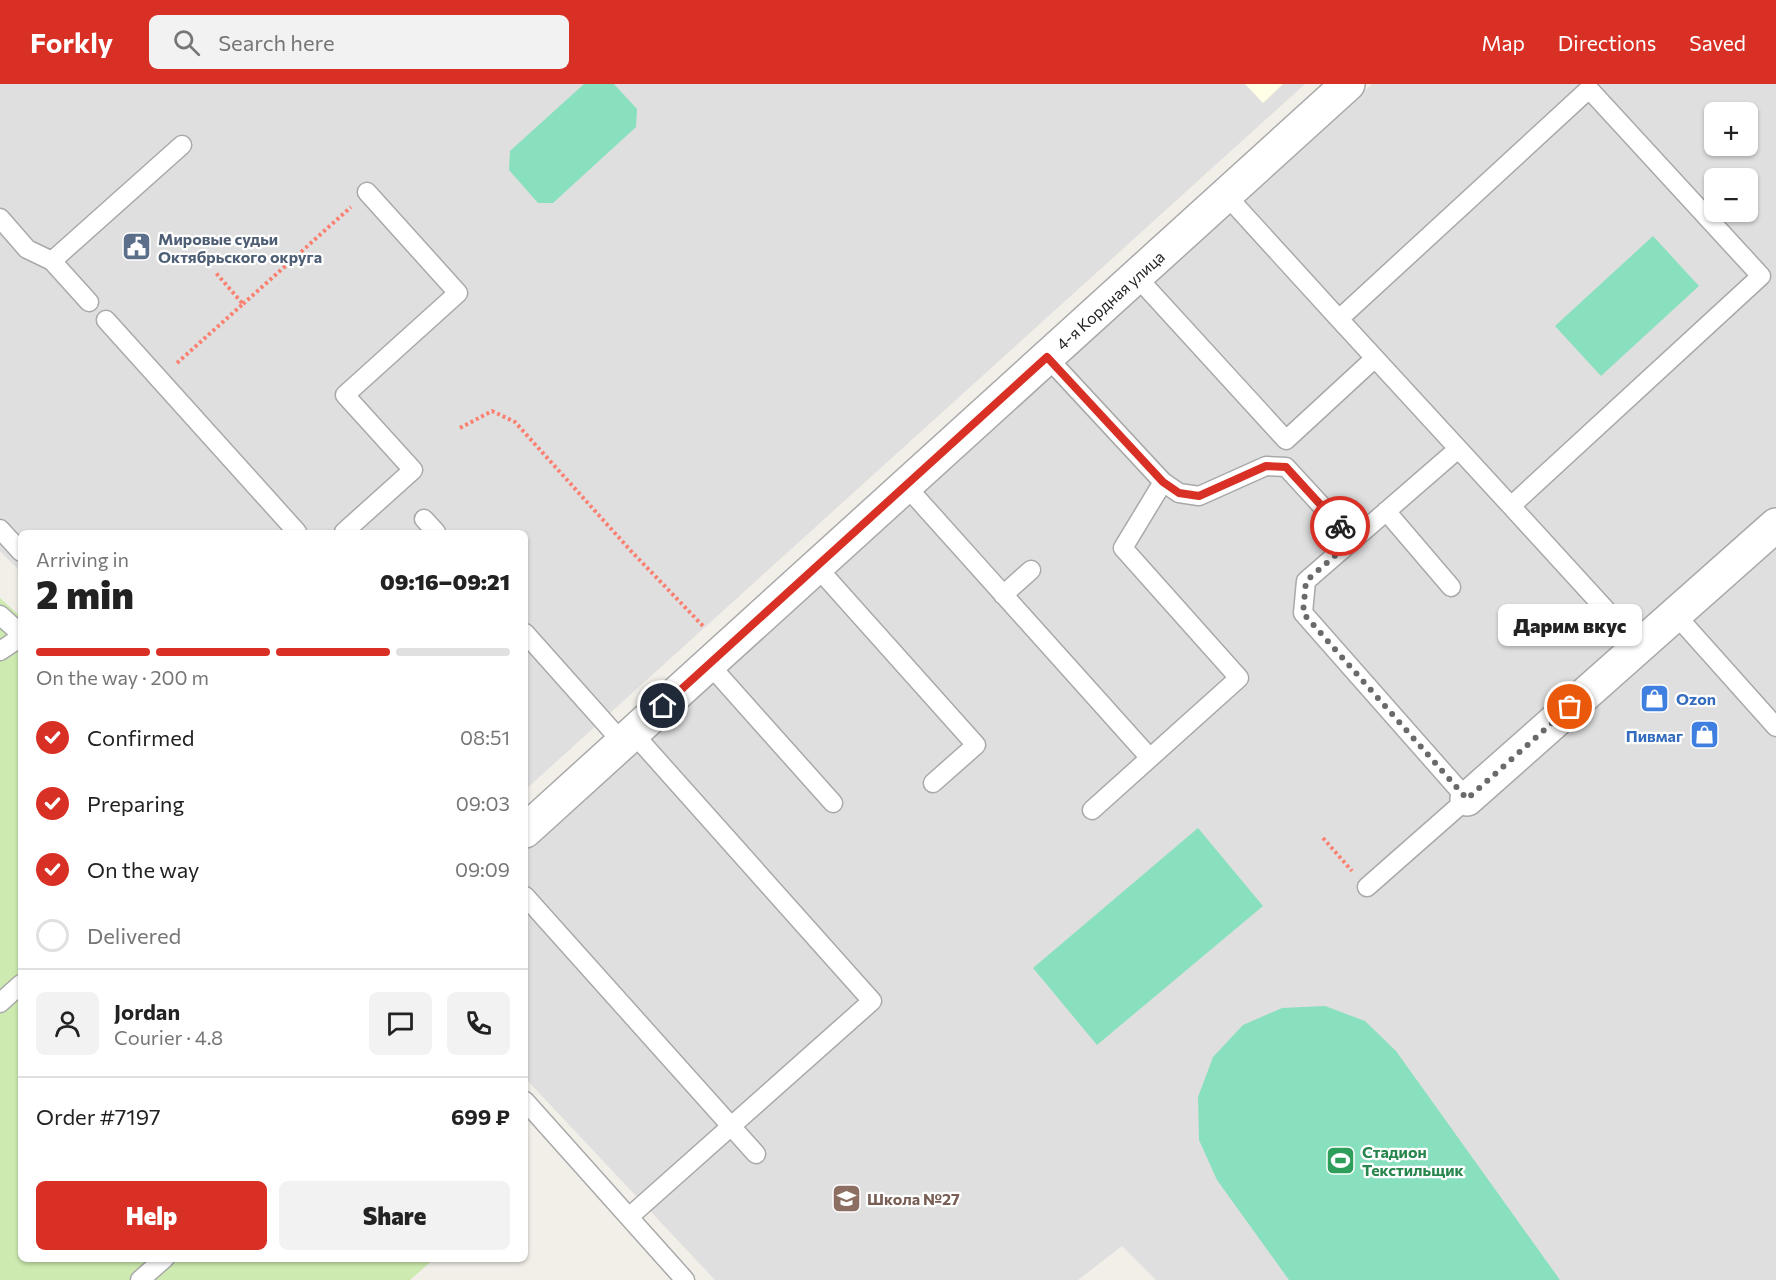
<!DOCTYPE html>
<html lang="en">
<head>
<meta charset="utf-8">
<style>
  :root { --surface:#fff; --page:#f2f2f2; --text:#222; --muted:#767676; --line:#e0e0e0; --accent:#d93025 }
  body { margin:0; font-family:Commissioner,sans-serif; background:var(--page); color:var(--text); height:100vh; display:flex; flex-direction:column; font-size:22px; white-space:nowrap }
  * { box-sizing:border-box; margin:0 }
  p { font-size:20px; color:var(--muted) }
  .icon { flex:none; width:33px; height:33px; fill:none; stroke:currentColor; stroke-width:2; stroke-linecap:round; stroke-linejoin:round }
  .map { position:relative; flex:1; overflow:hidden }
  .details { position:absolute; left:18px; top:446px; width:510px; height:732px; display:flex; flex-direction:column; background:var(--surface); border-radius:9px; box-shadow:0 2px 4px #0004 }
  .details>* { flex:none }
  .buttons { position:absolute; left:1704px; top:18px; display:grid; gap:12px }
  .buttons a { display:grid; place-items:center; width:54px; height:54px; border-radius:9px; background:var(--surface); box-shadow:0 2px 4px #0004; font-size:30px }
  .pin { position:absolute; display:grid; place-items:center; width:51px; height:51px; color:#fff; margin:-26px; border:3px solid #fff; border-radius:50%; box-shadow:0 2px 6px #0007 }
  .courier { position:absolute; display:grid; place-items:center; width:60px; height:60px; margin:-30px; border:4px solid #d93025; border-radius:50%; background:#fff; color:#222; box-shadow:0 2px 8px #0007 }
  .bubble { position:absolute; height:42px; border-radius:9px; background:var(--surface); box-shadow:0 2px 4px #0004; font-size:20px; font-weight:800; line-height:42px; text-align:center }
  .overview em { font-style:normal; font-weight:800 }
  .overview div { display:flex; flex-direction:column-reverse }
  .overview { display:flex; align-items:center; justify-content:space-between; height:102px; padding:0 18px }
  h1 { font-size:39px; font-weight:800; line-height:45px }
  .bar { display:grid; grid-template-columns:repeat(4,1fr); gap:9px 6px; align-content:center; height:72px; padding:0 18px }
  .bar i { height:8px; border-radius:4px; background:var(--line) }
  .bar .active { background:var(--accent) }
  .bar p { grid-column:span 4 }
  .line { display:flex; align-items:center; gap:15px; padding:0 18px; border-top:2px solid var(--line) }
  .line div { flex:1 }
  .round { display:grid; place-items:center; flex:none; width:63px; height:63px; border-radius:9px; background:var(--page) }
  ol { padding:0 18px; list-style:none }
  li { display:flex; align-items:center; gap:18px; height:66px }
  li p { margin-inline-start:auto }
  li .icon { padding:6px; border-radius:50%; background:var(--accent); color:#fff; stroke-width:4 }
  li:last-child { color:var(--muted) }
  li i { width:33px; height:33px; border:3px solid var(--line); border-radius:50% }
  .action { display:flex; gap:12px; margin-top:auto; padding:12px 18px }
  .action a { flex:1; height:69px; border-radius:9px; background:var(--accent); color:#fff; font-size:24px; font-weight:800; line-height:69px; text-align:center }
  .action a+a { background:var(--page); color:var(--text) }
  header { display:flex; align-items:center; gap:36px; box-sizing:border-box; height:84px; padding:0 30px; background:var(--accent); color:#fff }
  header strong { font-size:28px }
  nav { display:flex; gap:33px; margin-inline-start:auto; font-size:21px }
  .search { width:420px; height:54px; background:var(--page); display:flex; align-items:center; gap:15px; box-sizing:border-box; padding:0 21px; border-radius:9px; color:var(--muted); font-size:22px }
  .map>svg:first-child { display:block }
  .residential { fill:#e0dfdf; fill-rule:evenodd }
  .education { fill:#ffffe5 }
  .grass { fill:#cdebb0 }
  .pitch { fill:#88e0be }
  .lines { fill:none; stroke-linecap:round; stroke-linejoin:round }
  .lane-casing { stroke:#a9a9a9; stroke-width:21 }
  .street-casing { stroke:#a9a9a9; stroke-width:36 }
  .path { stroke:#fa8072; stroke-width:4; stroke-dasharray:3 3; stroke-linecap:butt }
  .lane { stroke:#fff; stroke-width:18 }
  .street { stroke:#fff; stroke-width:33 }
  .done { stroke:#6b6a68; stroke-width:6; stroke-dasharray:0 10.8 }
  .route { stroke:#d93025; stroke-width:8 }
  .labels { text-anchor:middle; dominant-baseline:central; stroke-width:4.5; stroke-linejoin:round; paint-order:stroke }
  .service-label { font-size:16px; font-weight:bold; fill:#4e5e75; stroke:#fff; text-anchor:start }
  .street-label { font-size:16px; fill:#222; stroke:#fff }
  .shop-label { font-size:16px; font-weight:bold; fill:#366cbe; stroke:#fff; text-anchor:start }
  .leisure-label { font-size:16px; font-weight:bold; fill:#27864d; stroke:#fff; text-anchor:start }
  .education-label { font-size:16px; font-weight:bold; fill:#785e54; stroke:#fff; text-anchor:start }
</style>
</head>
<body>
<header>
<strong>Forkly</strong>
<div class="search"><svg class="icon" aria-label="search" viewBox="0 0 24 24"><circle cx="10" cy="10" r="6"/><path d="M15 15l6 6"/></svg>Search here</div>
<nav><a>Map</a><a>Directions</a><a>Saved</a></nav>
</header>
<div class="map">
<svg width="1776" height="1196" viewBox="0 0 1776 1196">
  <rect width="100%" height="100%" fill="#f2efe9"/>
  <path class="residential" d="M 0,0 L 1305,0 L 525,706 L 525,448 L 21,448 L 21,488 L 0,467 Z
    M 1372,0 L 1776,0 L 1776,1196 L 1156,1196 L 1122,1162 L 1078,1196 L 715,1196 L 525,994 L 525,767 ZM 1714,28 L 1748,28 L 1748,62 L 1714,62 ZM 1714,94 L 1748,94 L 1748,128 L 1714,128 Z"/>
  <path class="education" d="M 1245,0 L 1283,0 L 1263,19 Z"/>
  <path class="grass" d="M 0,514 L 21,533 L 21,1174 L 434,1175 L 410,1196 L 0,1196 Z"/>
  <path class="pitch" d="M 584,0 L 614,0 L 637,25 L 636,43 L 553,119 L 538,119 L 509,86 L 510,67 Z
    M 1653,152 L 1699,202 L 1601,292 L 1555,242 Z
    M 1198,744 L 1263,822 L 1097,961 L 1033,884 Z
    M 1325,922 L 1365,937 L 1396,967 L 1560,1196 L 1289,1196 L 1217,1096 L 1199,1056 L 1198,1013 L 1213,973 L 1243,941 L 1282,924 Z"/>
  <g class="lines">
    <defs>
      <path id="lane" d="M 1226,111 L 1339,235 L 1589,5 L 1761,192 L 1511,422 L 1639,562
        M 0,134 L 27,165 L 52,177 L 89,218
        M 52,177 L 182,61
        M 1141,188 L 1136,192 L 1286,356 L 1375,274
        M 1339,235 L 1511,422
        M 106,236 L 297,448
        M 1047,273 L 1163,398 L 1179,409 L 1199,412 L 1266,382 L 1286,383 L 1353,456
        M 906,402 L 1150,674
        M 1386,427 L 1451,503
        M 424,435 L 436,448
        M 0,445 L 21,468
        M 344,448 L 413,386 L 345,311 L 458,209 L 367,108
        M 816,482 L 976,661 L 933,699
        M 1003,511 L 1031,486
        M 1675,530 L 1776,643
        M 0,531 L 21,550
        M 525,549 L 623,659
        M 0,567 L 21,553
        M 709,580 L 833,719
        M 1092,726 L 1239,594 L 1123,464 L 1163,398
        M 1367,803 L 1467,715 L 1303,529 L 1306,497 L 1458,365
        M 525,812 L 756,1070
        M 0,919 L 21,900
        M 525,1017 L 685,1196
        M 629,1133 L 872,917 L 633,649
        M 140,1196 L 165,1174"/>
      <path id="street" d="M 1467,715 L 1776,441
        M 525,747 L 1348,0"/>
    </defs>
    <use href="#lane" class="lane-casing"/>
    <use href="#street" class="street-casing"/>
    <path class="path" d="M 243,220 L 351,123
      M 177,279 L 243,220 L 216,189
      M 460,344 L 492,327 L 515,338 L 631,467 L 704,543
      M 1323,754 L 1352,787"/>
    <use href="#lane" class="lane"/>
    <use href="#street" class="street"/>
  </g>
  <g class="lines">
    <path class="done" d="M 1340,442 L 1353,456 L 1306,497 L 1303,529 L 1467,715 L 1570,623"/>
    <path class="route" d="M 663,622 L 1047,273 L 1163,398 L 1179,409 L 1199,412 L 1266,382 L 1286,383 L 1340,442"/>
  </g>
  <defs>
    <symbol id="civic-square" viewBox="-11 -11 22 22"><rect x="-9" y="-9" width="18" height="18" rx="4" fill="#5c6f8a" stroke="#fff"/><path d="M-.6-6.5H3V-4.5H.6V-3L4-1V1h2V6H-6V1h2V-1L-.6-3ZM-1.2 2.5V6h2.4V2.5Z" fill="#fff"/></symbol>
    <symbol id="shop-square" viewBox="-11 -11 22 22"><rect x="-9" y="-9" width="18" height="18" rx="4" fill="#3f7fe0" stroke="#fff"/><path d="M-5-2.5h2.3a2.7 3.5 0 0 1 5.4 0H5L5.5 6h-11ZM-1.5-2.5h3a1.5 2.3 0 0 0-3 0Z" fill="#fff"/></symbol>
    <symbol id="stadium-square" viewBox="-11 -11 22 22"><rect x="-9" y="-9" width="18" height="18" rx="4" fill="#2e9e5b" stroke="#fff"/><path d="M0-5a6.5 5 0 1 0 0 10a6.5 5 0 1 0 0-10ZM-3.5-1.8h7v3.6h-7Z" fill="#fff"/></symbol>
    <symbol id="school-square" viewBox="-11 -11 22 22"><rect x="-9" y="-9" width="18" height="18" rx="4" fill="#8d6e63" stroke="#fff"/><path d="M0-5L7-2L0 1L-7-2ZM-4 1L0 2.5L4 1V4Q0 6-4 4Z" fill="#fff"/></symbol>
  </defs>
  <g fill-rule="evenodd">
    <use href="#civic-square" x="120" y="146" width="33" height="33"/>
    <use href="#shop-square" x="1638" y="598" width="33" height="33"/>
    <use href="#shop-square" x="1688" y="634" width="33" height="33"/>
    <use href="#stadium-square" x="1324" y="1060" width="33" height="33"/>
    <use href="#school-square" x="830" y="1098" width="33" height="33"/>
  </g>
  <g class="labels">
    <g class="service-label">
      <text x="158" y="154">Мировые судьи<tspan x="158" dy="18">Октябрьского округа</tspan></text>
    </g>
    <g class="street-label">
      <text transform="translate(1110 216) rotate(-42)">4-я Кордная улица</text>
    </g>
    <g class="shop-label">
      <text x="1676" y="614">Ozon</text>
      <text x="1683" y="651" text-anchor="end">Пивмаг</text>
    </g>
    <g class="leisure-label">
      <text x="1362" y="1067">Стадион<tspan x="1362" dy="18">Текстильщик</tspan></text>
    </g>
    <g class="education-label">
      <text x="867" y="1114">Школа №27</text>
    </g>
  </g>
</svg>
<div class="buttons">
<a>+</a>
<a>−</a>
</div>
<div class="pin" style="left:1570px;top:623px;background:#ea580c"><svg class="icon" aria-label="bag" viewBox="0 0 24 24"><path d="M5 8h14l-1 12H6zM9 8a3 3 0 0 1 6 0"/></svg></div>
<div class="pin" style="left:663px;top:622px;background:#1f2937"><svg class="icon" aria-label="home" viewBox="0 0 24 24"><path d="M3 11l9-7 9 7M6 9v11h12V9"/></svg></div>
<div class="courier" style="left:1340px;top:442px"><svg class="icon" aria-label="bike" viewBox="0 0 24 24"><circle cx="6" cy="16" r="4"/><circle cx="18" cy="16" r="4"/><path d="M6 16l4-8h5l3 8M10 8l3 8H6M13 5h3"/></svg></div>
<div class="bubble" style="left:1498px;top:520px;width:144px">Дарим вкус</div>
<section class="details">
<div class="overview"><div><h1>2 min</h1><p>Arriving in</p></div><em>09:16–09:21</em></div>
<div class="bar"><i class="active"></i><i class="active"></i><i class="active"></i><i></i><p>On the way · 200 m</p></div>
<ol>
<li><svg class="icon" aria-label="check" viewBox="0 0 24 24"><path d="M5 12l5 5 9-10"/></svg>Confirmed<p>08:51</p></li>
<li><svg class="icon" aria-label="check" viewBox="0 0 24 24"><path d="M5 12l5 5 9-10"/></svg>Preparing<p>09:03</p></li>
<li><svg class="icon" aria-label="check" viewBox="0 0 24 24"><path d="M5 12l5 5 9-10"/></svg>On the way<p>09:09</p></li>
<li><i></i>Delivered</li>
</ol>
<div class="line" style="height:108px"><a class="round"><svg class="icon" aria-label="person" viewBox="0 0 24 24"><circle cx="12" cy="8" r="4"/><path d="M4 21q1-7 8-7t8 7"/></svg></a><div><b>Jordan</b><p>Courier · 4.8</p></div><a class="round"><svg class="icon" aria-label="chat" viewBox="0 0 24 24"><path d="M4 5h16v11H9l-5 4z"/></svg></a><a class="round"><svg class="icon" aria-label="phone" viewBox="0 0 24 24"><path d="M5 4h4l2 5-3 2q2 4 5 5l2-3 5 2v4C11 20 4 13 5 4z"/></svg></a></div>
<div class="line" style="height:78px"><div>Order #7197</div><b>699 ₽</b></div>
<div class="action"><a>Help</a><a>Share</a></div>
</section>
</div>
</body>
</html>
